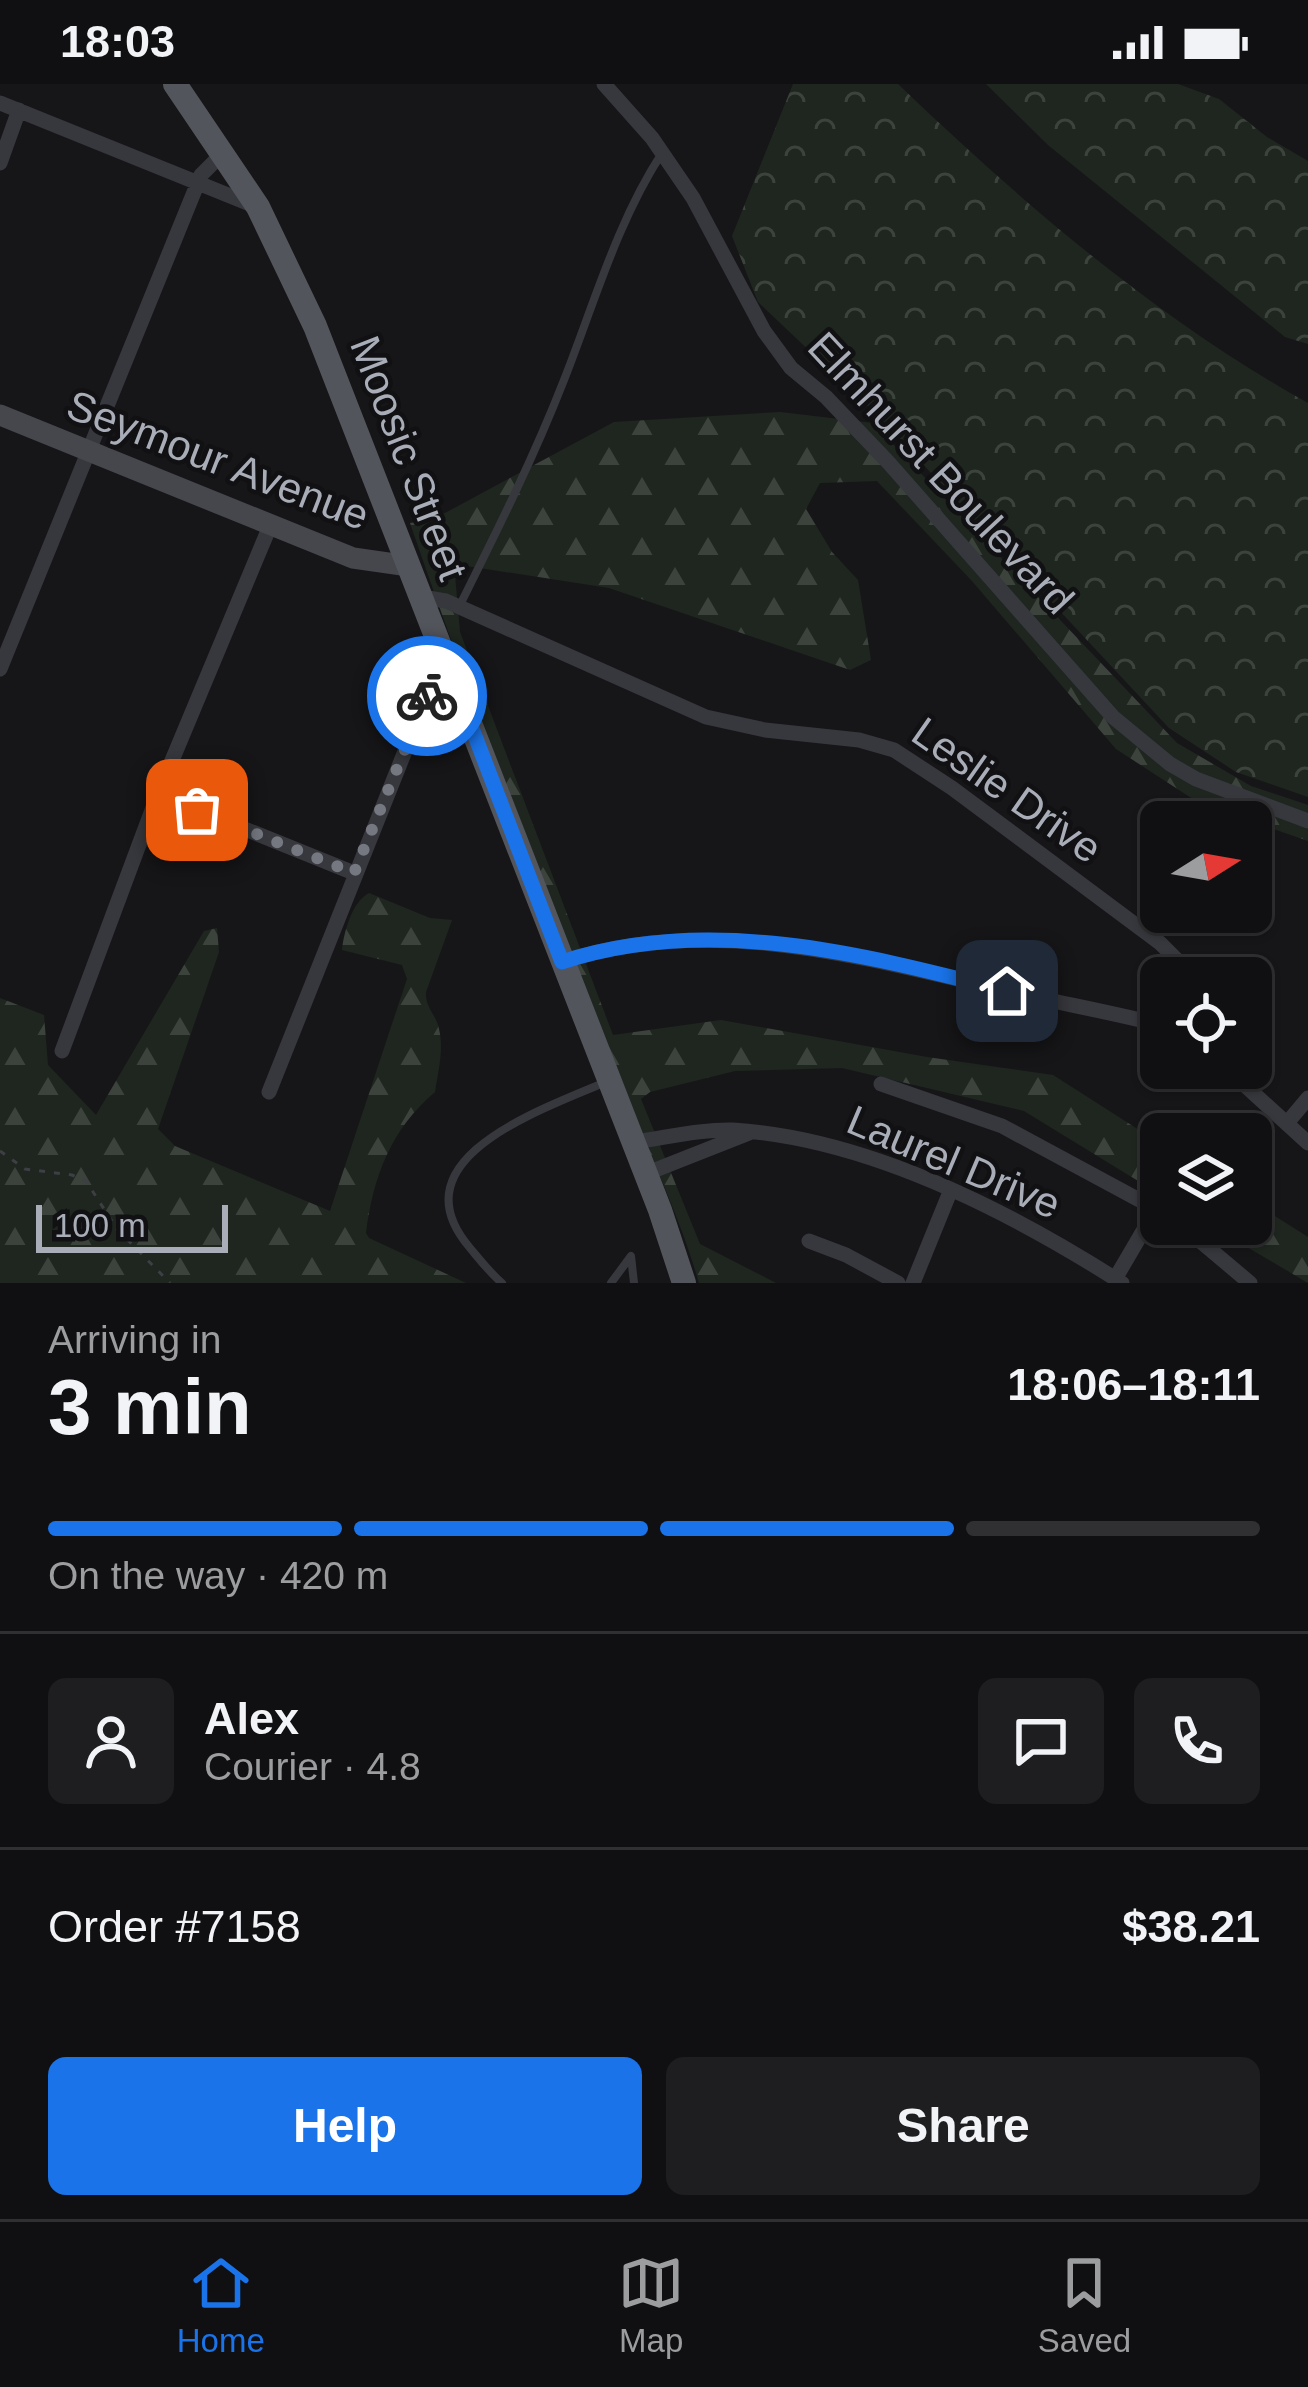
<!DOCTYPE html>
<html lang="en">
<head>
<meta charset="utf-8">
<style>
  :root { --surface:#101012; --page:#1e1e20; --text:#f1f3f6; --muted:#9c9d9f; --line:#303032; --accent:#1a73e8 }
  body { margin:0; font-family:Helvetica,sans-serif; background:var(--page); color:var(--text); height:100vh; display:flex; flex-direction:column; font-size:45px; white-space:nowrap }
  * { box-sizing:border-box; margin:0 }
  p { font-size:39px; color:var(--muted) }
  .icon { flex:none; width:66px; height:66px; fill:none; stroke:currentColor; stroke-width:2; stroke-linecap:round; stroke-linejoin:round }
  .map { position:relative; height:1199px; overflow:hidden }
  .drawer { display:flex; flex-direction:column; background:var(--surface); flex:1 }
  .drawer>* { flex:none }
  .needle { width:78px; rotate:79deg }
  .buttons { position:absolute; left:1140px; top:717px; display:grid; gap:24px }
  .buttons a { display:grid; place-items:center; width:132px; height:132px; border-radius:18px; background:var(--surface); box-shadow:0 3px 9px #0004,0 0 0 3px var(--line); font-size:60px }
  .scale { position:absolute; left:36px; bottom:30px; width:192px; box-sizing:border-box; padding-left:12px; border:6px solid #a8adb8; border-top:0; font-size:33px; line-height:42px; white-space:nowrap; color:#a8adb8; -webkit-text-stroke:9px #111113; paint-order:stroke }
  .pin { position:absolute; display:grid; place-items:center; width:102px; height:102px; color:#fff; margin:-51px; border-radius:24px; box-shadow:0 6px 18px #0006 }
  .courier { position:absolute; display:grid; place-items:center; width:120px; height:120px; margin:-60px; border:9px solid #1a73e8; border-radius:50%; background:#fff; color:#222; box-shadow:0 3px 15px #0007 }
  .summary em { font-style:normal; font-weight:800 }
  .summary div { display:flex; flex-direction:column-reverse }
  .summary { display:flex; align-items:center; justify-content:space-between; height:204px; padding:0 48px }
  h1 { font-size:78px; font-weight:800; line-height:90px }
  .bar { display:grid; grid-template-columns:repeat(4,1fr); gap:18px 12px; align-content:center; height:144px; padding:0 48px }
  .bar i { height:15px; border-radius:9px; background:var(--line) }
  .bar .selected { background:var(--accent) }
  .bar p { grid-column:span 4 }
  .line { display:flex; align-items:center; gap:30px; padding:0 48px; border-top:3px solid var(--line) }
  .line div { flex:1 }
  .round { display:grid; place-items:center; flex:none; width:126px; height:126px; border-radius:18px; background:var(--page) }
  .cta { display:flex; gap:24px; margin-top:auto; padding:24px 48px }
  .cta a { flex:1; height:138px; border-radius:18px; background:var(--accent); color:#fff; font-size:48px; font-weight:800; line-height:138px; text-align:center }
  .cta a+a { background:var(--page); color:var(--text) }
  .status { display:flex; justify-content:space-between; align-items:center; height:84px; padding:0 60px; background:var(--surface); direction:ltr }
  .status svg { height:33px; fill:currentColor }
  .menu { display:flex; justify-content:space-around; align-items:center; height:168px; border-top:3px solid var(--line); background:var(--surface); font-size:33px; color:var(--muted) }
  .menu a { display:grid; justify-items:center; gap:6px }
  .menu .selected { color:var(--accent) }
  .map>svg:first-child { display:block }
  .forest { fill:url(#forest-firs) }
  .park { fill:url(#park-crowns) }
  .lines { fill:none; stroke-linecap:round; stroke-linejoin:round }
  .path { stroke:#3d3f44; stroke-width:3; stroke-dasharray:6 9; stroke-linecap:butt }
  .lane { stroke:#37383d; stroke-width:8 }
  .street { stroke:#37383d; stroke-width:15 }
  .secondary { stroke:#45474d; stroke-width:21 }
  .primary { stroke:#53555c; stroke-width:24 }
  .done { stroke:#757880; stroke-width:12; stroke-dasharray:0 21.6 }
  .route { stroke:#1a73e8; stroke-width:15 }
  .labels { text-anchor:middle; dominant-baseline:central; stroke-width:9; stroke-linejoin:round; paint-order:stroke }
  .street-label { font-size:42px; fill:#a8adb8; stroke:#111113 }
</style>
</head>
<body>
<div class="status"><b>18:03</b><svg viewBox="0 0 49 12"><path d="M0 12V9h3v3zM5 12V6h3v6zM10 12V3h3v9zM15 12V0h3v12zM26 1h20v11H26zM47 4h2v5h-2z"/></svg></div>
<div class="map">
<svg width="1308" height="1199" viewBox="0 0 1308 1199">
  <defs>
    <pattern id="forest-firs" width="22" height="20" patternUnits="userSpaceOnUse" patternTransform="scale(3)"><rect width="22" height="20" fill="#1e261f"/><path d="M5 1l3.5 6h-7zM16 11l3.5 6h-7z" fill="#3c433d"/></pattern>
    <pattern id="park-crowns" width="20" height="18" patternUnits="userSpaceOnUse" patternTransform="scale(3)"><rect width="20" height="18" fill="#1e261f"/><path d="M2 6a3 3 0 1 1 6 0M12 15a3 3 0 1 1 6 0" fill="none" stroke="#3c433d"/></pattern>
  </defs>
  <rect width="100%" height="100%" fill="#161618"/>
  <path class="forest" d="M 780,328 L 873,339 L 1177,659 L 1251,702 L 1308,721 L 1308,757 L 1199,719 L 1116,665 L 972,497 L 877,397 L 820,399 L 806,425 L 832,468 L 858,496 L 871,576 L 850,586 L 609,504 L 454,480 L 460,548 L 613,951 L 721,936 L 927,973 L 1053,991 L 1161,1060 L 1161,1111 L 1024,1027 L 842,984 L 735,987 L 650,1008 L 641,1015 L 700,1160 L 776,1199 L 699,1199 C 678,1125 643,1058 616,987 C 546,805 473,624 410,439 L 434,435 L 614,338 Z
    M 369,809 L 430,834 L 452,836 L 426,908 C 425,924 436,930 439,945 C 444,966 438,988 435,1008 C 391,1045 373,1093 366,1149 L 369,1154 L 466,1199 L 0,1199 L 0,914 L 44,931 L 48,981 L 96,1031 L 204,847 L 217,844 L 219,868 L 158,1045 L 175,1062 L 330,1127 L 407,895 L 402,881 L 342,866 C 344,848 352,818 369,809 Z
    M 1251,1117 L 1308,1153 L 1308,1199 L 1208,1140 L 1251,1140 Z"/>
  <path class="park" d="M 793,0 L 898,0 C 1022,119 1157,235 1308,319 L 1308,713 L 1236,688 L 1169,644 L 877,331 L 758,218 L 732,152 Z
    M 986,0 L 1178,0 L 1219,15 L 1267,53 L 1308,77 L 1308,260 L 1285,253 L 1048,61 Z"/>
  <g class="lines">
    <path class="path" d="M 0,1067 L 25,1085 L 72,1091 L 86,1097 L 117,1145 L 170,1199"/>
    <path class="lane" d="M 460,521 C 497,447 534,373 564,296 C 594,220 617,138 662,69
      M 502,1199 C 490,1189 480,1176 470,1164 C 393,1074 544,1025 608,997
      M 611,1199 L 631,1172 L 634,1199"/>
    <path class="street" d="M 604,0 L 652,54 L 693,114 L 764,247 L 791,284 L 826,313 L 888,378 L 1113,633 L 1170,680 L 1196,695 L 1308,737
      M 0,19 L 255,122
      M 0,79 L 19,26
      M 422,513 L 446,517 L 706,633 L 765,646 L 859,656 L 894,666 L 952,704 L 1160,859 L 1178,877 L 1185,894
      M 0,585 L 201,91 L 224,68
      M 158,710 L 354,789
      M 562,878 C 710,829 861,873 1008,907 C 1059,919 1110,928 1161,941
      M 62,967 L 158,710 L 270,442
      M 1226,984 L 1308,1059
      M 881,1000 L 1002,1042 L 1156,1125 L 1115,1195
      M 269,1008 L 427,612 L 438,591 L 448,582
      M 1287,1039 L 1308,1014
      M 633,1058 C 665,1054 701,1045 733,1046 C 867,1054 1011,1128 1122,1199
      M 645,1090 L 749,1049
      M 1180,1140 L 1250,1199
      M 809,1157 L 846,1171 L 898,1199
      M 913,1199 L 950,1108"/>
    <path class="secondary" d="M 0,331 L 353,474 L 409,482"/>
    <path class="primary" d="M 175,0 L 258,123 L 315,242 L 660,1126 L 684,1199"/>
  </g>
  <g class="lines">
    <path class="done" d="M 197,726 L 354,789 L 427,612"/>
    <path class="route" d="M 427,612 L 438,591 L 448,582 L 562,878 C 708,830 863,870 1007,907"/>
  </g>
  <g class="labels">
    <g class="street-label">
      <text transform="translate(409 374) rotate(69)">Moosic Street</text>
      <text transform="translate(218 376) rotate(21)">Seymour Avenue</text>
      <text transform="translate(941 389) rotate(47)">Elmhurst Boulevard</text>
      <text transform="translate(1007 706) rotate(35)">Leslie Drive</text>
      <text transform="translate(954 1078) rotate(23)">Laurel Drive</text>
    </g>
  </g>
</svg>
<div class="buttons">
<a><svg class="needle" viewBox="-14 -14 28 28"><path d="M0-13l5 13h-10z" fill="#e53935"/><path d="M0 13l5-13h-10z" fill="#9c9d9f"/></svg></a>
<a><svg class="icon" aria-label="locate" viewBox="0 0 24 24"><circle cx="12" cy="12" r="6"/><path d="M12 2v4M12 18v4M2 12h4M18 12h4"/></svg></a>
<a><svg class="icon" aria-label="layers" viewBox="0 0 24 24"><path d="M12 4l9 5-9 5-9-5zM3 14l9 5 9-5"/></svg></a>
</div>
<div class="scale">100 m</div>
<div class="pin" style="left:197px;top:726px;background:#ea580c"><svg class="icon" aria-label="bag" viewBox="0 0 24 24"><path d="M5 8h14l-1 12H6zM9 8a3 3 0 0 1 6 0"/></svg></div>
<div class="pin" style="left:1007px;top:907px;background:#1f2937"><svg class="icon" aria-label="home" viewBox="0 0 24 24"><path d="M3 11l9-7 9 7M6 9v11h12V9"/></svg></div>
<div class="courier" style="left:427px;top:612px"><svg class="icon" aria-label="bike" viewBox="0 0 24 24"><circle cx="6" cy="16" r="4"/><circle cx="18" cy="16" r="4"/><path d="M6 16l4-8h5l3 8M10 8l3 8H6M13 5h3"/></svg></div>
</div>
<section class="drawer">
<div class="summary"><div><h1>3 min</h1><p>Arriving in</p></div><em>18:06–18:11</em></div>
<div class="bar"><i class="selected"></i><i class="selected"></i><i class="selected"></i><i></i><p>On the way · 420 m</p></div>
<div class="line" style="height:216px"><a class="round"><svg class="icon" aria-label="person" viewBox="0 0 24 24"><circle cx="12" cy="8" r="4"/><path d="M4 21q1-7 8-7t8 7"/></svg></a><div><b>Alex</b><p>Courier · 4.8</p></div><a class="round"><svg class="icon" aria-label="chat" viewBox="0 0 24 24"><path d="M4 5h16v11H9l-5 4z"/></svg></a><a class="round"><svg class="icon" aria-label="phone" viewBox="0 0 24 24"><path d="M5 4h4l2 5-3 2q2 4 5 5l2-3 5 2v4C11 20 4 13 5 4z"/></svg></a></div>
<div class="line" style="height:156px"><div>Order #7158</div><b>$38.21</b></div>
<div class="cta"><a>Help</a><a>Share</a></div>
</section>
<nav class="menu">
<a class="selected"><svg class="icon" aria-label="home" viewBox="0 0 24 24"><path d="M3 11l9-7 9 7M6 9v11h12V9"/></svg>Home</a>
<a><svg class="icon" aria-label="map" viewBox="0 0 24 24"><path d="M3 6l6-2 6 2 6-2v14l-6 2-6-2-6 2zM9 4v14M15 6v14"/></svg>Map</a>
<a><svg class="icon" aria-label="saved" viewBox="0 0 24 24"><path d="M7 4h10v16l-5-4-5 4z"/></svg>Saved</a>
</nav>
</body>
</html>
